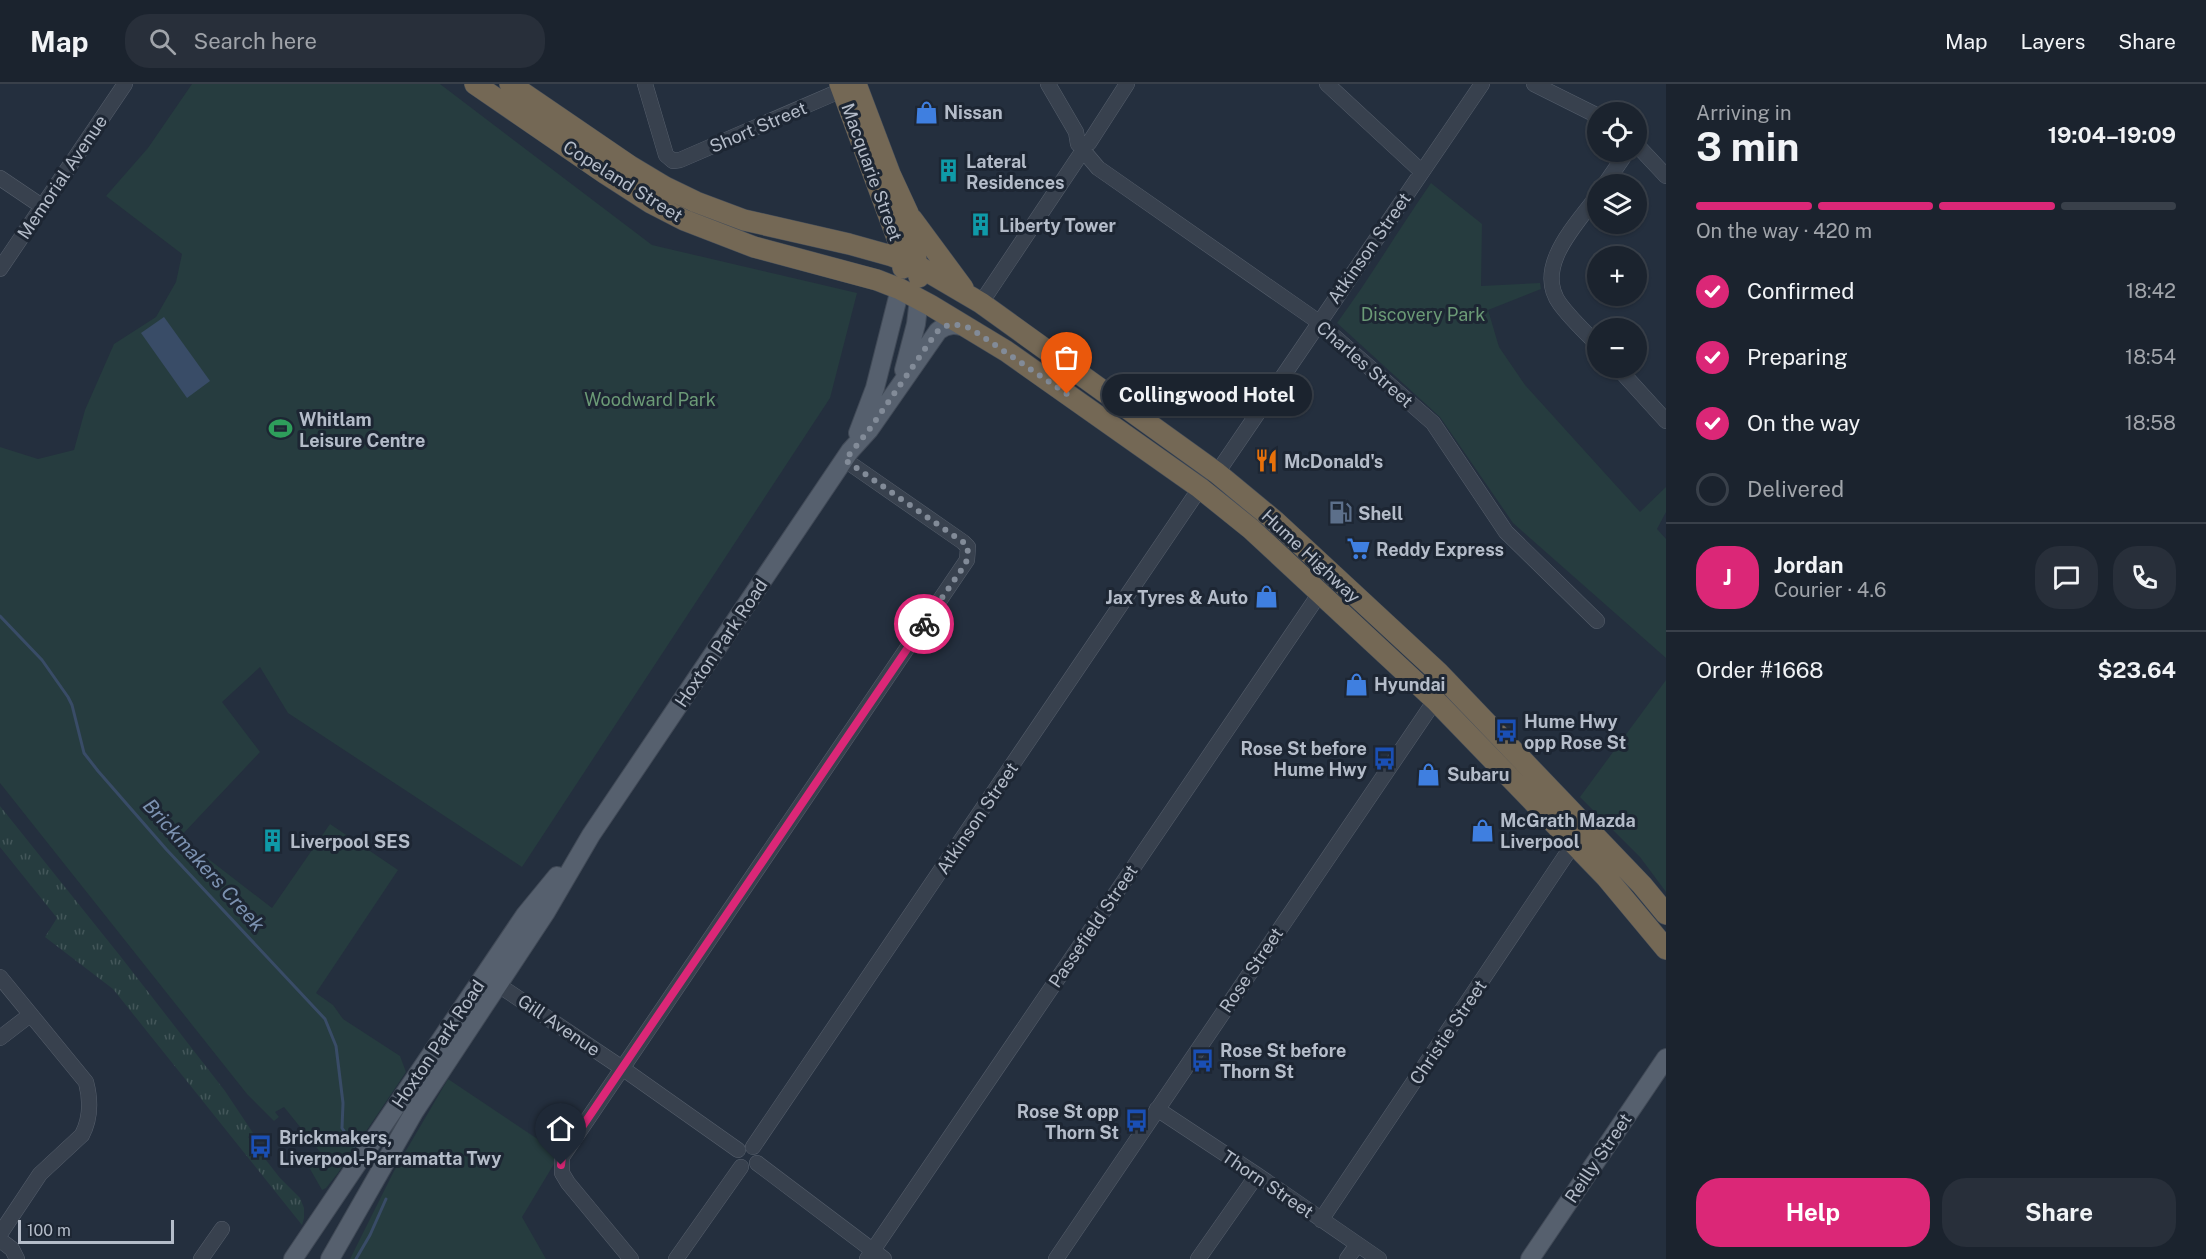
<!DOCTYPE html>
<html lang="en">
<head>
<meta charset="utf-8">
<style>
  :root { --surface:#1b232e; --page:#282f3a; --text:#f1f3f6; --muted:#a0a4aa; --line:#39404a; --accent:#db2777 }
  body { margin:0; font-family:"Public Sans",sans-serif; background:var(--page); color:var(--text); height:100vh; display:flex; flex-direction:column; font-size:22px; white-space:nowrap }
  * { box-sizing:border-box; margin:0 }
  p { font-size:20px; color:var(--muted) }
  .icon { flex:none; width:33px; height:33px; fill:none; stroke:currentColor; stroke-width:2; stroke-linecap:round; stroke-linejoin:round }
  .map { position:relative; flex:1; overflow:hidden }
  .drawer { display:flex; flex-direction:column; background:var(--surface); width:540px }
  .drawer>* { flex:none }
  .buttons { position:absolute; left:1587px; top:18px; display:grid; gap:12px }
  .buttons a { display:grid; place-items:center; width:60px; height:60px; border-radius:50%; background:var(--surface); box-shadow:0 2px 4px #0004,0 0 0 2px var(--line); font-size:30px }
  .scale { position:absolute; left:18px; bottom:15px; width:156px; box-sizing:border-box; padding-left:6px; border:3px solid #b4bcc9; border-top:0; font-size:16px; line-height:21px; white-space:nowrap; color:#b4bcc9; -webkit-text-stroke:4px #1d2633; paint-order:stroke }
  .pin { position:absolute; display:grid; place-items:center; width:51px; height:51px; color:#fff; margin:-62px -26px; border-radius:50% 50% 50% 0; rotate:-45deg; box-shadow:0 0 6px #0007 }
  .pin .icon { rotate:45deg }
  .courier { position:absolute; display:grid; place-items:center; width:60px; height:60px; margin:-30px; border:4px solid #db2777; border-radius:50%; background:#fff; color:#222; box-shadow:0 2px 8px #0007 }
  .bubble { position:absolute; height:42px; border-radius:21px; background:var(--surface); box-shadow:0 2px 4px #0004,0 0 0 2px var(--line); font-size:20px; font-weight:700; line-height:42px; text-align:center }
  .headline em { font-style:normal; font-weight:700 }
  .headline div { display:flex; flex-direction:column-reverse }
  .headline { display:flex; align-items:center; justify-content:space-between; height:102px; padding:0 30px }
  h1 { font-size:39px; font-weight:700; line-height:45px }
  .bar { display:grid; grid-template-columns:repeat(4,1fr); gap:9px 6px; align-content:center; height:72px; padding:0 30px }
  .bar i { height:8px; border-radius:4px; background:var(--line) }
  .bar .current { background:var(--accent) }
  .bar p { grid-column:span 4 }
  .line { display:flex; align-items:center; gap:15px; padding:0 30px; border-top:2px solid var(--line) }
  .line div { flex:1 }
  .round { display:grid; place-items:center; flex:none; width:63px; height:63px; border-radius:24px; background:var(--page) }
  ol { padding:0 30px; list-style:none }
  li { display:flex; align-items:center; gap:18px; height:66px }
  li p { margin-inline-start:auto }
  li .icon { padding:6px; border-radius:50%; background:var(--accent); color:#fff; stroke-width:4 }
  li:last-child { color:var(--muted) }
  li i { width:33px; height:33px; border:3px solid var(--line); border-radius:50% }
  .button { display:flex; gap:12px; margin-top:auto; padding:12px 30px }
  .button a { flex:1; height:69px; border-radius:24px; background:var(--accent); color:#fff; font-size:24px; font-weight:700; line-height:69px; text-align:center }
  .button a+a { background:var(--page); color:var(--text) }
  header { display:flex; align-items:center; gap:36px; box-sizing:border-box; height:84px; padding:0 30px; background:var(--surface); border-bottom:2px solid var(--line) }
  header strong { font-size:28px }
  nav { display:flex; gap:33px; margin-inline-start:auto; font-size:21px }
  .search { width:420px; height:54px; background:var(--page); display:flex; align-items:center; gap:15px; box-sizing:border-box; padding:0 21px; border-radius:24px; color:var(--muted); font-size:22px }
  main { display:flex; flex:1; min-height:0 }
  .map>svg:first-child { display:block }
  .grass { fill:url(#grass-tufts) }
  .green { fill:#263c3f }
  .water { fill:#394c67 }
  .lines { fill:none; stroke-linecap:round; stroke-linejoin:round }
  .stream { stroke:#394c67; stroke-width:3 }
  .minor-casing { stroke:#565f6c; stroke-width:16 }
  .major-casing { stroke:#414a57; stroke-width:20 }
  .highway-casing { stroke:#434c59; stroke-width:22 }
  .minor { stroke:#38414e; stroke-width:15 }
  .major { stroke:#56606e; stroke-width:18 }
  .highway { stroke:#746855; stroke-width:21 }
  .done { stroke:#828b98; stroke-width:6; stroke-dasharray:0 10.8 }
  .route { stroke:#db2777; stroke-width:8 }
  .labels { text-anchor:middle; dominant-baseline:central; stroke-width:6; stroke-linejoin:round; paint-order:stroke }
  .poi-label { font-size:18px; font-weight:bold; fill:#b4bcc9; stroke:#1d2633; text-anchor:start }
  .street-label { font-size:18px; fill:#b4bcc9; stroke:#1d2633 }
  .park-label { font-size:18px; fill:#6b9a76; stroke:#1d2633 }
  .water-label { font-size:20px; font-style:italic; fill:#7c92b1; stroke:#1d2633 }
</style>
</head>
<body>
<header>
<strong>Map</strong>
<div class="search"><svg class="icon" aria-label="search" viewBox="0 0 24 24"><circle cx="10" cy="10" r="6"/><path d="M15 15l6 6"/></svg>Search here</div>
<nav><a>Map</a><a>Layers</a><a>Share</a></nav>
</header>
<main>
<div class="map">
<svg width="1666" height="1175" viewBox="0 0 1666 1175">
  <defs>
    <pattern id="grass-tufts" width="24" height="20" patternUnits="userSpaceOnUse" patternTransform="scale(1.5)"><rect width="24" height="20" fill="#263c3f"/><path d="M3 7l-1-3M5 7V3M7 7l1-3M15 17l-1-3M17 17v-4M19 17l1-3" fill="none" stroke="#435659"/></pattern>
  </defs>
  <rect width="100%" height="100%" fill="#242f3e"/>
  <path class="grass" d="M 0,722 L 121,873 L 225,1007 L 253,1049 L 248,1053 L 280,1094 L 300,1114 L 304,1124 L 304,1134 L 302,1141 L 113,905 L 45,853 L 57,834 L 0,763 Z"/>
  <path class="green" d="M 192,0 L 440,0 L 652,161 L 857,209 L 830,314 L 522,783 L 288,629 L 260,583 L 222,618 L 260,668 L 180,753 L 272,824 L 330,740 L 398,786 L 316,909 L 333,921 L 343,935 L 400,972 L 406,988 L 338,1089 L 326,1104 L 322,1106 L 306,1078 L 311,1074 L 317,1081 L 325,1074 L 284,1023 L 275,1028 L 279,1033 L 274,1037 L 247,1010 L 0,699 L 0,363 L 38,375 L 74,366 L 85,326 L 114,260 L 156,233 L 176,198 L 182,170 L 106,112 L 148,64 Z
    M 1431,99 L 1482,140 L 1481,202 L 1540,199 L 1541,205 L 1488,226 L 1499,263 L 1525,301 L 1640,428 L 1666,403 L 1666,428 L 1657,445 L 1666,455 L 1666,574 L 1513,439 L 1440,333 L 1337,239 C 1370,194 1399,145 1431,99 Z
    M 1666,596 L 1666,808 L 1640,773 L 1580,713 Z
    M 448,995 L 560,1070 L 522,1133 L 546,1175 L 350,1175 L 394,1087 Z"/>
  <path class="water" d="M 164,233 L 210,297 L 187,314 L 141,249 Z"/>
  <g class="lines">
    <path class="stream" d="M 0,532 L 42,576 L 68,613 L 72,621 L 84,669 L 98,687 L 166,765 L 325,935 L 336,962 L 343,1019 L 342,1044 L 354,1062
      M 356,1175 L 370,1151 L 386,1115"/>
    <defs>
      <path id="minor" d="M 645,0 L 666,71 L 673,77 L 680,76 L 842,6
        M 1048,0 L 1076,48 L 1078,60
        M 1327,0 L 1422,88
        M 1534,0 L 1598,32
        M 1089,59 L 1127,0
        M 1636,60 L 1666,92
        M 1087,71 L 1098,84 L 1313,234 L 1433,339 L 1506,448 L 1597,537
        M 0,94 L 43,123
        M 1605,100 L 1627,68
        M 1598,111 C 1577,140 1533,183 1560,220 C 1571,235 1585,248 1598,261
        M 0,185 L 125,0
        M 981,219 L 1080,71
        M 1618,284 L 1666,337
        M 1217,389 L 1482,0
        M 0,893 L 86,998 C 91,1017 91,1034 82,1051 L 40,1090 L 0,1150
        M 497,900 L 622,984 L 738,1066
        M 0,954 L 30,931
        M 1157,1025 L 1257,1091 L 1379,1175
        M 753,1063 L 1200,404
        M 757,1079 L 884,1175
        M 1321,1136 L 1574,759
        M 0,1156 L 12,1165 L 17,1175
        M 201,1175 L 222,1145
        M 631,1175 L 568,1099 L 562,1089 L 562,1073 L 967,476 L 968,463 L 963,458 L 845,376
        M 676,1175 L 741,1083
        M 867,1175 L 1320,509
        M 1056,1175 L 1440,609
        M 1198,1175 L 1257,1091
        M 1347,1175 L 1357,1161"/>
      <path id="major" d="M 904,286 L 916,240 L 919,215
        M 858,349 L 875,304 L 900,205
        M 293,1175 L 525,831 L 557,792
        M 330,1175 L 414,1028 L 546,828 L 591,751 L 850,367 L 869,346 L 938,247 C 948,239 957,240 969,244
        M 1530,1175 L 1666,974"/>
      <path id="highway" d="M 475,0 L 606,90 L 651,119 L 684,136 L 754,163 L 877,196 L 900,205 L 930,221 L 1006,267 L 1200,404 L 1251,445 L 1435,616 L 1606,793 L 1666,865
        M 510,0 L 630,82 L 665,103 L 696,118 L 744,136 L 849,160 L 892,172 L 918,182 L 981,219 L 1217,389 L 1275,437 L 1439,589 L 1642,801 L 1666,830
        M 840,0 L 900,162 L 903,184
        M 856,0 L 890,90 L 908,129 L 919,193
        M 912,135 L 963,204"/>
    </defs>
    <use href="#minor" class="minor-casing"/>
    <use href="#major" class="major-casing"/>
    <use href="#highway" class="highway-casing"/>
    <use href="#minor" class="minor"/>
    <use href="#major" class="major"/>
    <use href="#highway" class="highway"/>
  </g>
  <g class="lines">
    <path class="done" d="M 924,540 L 964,482 L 967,476 L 968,463 L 963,458 L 845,376 L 869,346 L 936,249 C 946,238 957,240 970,244 L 1067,310"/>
    <path class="route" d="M 561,1081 L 562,1073 L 582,1043 L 924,540"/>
  </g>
  <defs>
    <symbol id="shop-bare" viewBox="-9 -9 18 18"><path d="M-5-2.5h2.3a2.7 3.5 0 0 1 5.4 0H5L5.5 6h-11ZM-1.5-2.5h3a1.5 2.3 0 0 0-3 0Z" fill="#3f7fe0" stroke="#1d2633" stroke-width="2.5" paint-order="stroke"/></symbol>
    <symbol id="building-bare" viewBox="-9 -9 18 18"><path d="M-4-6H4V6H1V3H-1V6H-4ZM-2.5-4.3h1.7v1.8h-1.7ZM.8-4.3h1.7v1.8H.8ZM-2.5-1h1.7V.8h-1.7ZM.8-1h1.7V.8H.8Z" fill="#0f9aa8" stroke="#1d2633" stroke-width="2.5" paint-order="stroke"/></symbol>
    <symbol id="stadium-bare" viewBox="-9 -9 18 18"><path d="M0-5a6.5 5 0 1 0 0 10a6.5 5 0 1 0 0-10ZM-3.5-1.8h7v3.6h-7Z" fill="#2e9e5b" stroke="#1d2633" stroke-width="2.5" paint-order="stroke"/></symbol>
    <symbol id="restaurant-bare" viewBox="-9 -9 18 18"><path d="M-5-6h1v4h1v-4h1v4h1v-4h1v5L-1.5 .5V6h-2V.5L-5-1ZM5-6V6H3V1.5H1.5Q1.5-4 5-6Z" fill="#e8710a" stroke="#1d2633" stroke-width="2.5" paint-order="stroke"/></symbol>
    <symbol id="fuel-bare" viewBox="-9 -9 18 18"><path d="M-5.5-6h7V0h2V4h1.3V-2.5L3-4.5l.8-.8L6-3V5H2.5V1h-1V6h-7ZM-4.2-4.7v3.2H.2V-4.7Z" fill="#5c6f8a" stroke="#1d2633" stroke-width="2.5" paint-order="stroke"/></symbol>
    <symbol id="supermarket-bare" viewBox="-9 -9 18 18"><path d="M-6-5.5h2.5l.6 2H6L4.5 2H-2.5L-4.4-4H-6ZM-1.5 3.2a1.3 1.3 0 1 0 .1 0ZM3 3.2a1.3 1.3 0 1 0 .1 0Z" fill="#3f7fe0" stroke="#1d2633" stroke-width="2.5" paint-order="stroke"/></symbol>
    <symbol id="bus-bare" viewBox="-9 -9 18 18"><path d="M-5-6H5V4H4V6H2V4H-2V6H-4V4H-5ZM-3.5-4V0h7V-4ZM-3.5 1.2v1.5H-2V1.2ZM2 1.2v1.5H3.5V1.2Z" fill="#1a4fb4" stroke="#1d2633" stroke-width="2.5" paint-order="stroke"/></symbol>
  </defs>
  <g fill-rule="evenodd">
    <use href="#shop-bare" x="910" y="12" width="33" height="33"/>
    <use href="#building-bare" x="932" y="70" width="33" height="33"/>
    <use href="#building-bare" x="964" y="124" width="33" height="33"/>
    <use href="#stadium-bare" x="264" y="328" width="33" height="33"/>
    <use href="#restaurant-bare" x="1250" y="360" width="33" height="33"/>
    <use href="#fuel-bare" x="1324" y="412" width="33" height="33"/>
    <use href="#supermarket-bare" x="1342" y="448" width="33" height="33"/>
    <use href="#shop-bare" x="1250" y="496" width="33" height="33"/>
    <use href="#shop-bare" x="1340" y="584" width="33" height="33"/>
    <use href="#bus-bare" x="1490" y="630" width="33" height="33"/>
    <use href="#bus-bare" x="1368" y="658" width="33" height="33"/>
    <use href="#shop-bare" x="1412" y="674" width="33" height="33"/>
    <use href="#shop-bare" x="1466" y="730" width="33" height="33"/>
    <use href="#building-bare" x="256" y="740" width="33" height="33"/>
    <use href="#bus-bare" x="1186" y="960" width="33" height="33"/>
    <use href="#bus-bare" x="1120" y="1020" width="33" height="33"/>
    <use href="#bus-bare" x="244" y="1046" width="33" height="33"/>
  </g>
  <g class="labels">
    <g class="poi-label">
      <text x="944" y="28">Nissan</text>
      <text x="966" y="77">Lateral<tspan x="966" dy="21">Residences</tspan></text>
      <text x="999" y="141">Liberty Tower</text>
      <text x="299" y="335">Whitlam<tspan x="299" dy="21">Leisure Centre</tspan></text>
      <text x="1284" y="377">McDonald's</text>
      <text x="1358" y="429">Shell</text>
      <text x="1376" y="465">Reddy Express</text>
      <text x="1248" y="513" text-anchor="end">Jax Tyres &amp; Auto</text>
      <text x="1374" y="600">Hyundai</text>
      <text x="1524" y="637">Hume Hwy<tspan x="1524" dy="21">opp Rose St</tspan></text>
      <text x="1367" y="664" text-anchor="end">Rose St before<tspan x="1367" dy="21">Hume Hwy</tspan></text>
      <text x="1447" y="690">Subaru</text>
      <text x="1500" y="736">McGrath Mazda<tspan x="1500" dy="21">Liverpool</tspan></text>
      <text x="290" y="757">Liverpool SES</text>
      <text x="1220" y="966">Rose St before<tspan x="1220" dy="21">Thorn St</tspan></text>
      <text x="1119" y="1027" text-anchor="end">Rose St opp<tspan x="1119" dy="21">Thorn St</tspan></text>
      <text x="279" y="1053">Brickmakers,<tspan x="279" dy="21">Liverpool-Parramatta Twy</tspan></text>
    </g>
    <g class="street-label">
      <text transform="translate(758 43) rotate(-23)">Short Street</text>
      <text transform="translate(872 88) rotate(70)">Macquarie Street</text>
      <text transform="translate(62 93) rotate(-56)">Memorial Avenue</text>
      <text transform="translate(623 97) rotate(32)">Copeland Street</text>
      <text transform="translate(1369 164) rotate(-55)">Atkinson Street</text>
      <text transform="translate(1365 280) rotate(41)">Charles Street</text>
      <text transform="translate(1311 472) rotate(43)">Hume Highway</text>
      <text transform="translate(721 559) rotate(-56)">Hoxton Park Road</text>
      <text transform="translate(977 734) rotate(-56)">Atkinson Street</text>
      <text transform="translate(1093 842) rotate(-56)">Passefield Street</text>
      <text transform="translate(1251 886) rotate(-56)">Rose Street</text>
      <text transform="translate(559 941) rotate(34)">Gill Avenue</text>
      <text transform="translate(1448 948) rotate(-56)">Christie Street</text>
      <text transform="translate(438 960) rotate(-56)">Hoxton Park Road</text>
      <text transform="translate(1598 1074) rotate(-56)">Reilly Street</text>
      <text transform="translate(1268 1100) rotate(34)">Thorn Street</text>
    </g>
    <g class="park-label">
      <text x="1423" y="230">Discovery Park</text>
      <text x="650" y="315">Woodward Park</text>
    </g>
    <g class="water-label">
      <text transform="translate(204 781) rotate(48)">Brickmakers Creek</text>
    </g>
  </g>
</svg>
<div class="buttons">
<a><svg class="icon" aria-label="locate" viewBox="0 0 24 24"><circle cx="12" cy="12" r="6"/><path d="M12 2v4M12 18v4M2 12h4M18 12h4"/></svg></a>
<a><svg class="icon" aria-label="layers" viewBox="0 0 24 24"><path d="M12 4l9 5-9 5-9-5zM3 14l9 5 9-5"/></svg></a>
<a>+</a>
<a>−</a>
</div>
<div class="scale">100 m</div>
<div class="pin" style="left:1067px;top:310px;background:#ea580c"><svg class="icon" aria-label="bag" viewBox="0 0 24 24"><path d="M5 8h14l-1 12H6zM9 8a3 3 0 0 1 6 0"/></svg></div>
<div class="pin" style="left:561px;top:1081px;background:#1f2937"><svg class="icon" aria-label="home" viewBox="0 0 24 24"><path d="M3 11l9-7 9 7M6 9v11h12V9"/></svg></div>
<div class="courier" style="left:924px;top:540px"><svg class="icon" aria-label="bike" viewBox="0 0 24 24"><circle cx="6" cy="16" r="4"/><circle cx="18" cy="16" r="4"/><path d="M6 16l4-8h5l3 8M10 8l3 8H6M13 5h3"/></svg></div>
<div class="bubble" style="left:1102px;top:290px;width:210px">Collingwood Hotel</div>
</div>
<section class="drawer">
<div class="headline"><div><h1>3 min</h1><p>Arriving in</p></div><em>19:04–19:09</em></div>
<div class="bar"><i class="current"></i><i class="current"></i><i class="current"></i><i></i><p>On the way · 420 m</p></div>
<ol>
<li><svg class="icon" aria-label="check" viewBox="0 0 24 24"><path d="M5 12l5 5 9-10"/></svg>Confirmed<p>18:42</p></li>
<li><svg class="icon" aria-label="check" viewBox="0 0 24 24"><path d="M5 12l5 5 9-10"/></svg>Preparing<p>18:54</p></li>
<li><svg class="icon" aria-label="check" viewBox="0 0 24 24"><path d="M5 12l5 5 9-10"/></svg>On the way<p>18:58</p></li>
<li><i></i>Delivered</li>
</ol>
<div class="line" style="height:108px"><b class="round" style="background:var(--accent);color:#fff">J</b><div><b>Jordan</b><p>Courier · 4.6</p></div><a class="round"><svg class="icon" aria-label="chat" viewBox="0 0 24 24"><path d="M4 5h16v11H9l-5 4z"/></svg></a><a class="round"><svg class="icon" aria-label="phone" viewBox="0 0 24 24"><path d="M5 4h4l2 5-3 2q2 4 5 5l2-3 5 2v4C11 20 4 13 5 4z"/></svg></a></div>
<div class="line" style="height:78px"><div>Order #1668</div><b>$23.64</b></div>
<div class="button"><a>Help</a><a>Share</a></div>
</section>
</main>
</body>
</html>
